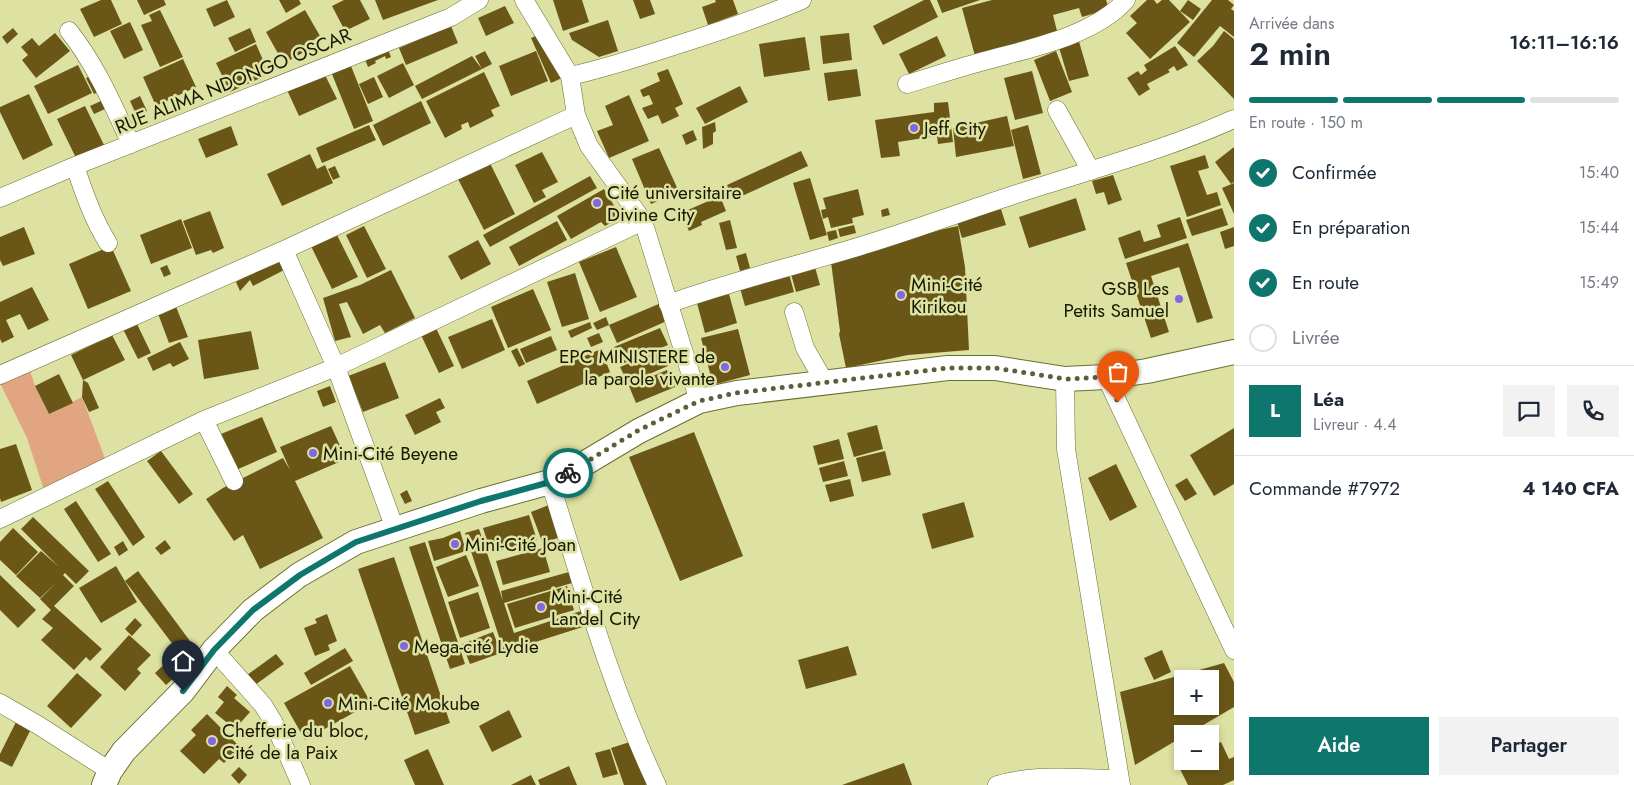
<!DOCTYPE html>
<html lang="fr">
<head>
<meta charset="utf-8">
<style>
  :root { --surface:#fff; --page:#f2f2f3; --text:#1f2937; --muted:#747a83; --line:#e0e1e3; --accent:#0f766e }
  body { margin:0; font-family:Jost,sans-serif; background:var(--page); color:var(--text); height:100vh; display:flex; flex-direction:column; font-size:19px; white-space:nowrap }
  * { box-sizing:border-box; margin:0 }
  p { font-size:16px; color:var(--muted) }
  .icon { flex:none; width:28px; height:28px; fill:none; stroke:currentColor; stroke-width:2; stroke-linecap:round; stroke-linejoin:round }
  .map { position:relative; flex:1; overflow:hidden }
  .sheet { display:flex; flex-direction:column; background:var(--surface); width:400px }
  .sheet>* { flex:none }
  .fabs { position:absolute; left:1174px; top:670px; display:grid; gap:10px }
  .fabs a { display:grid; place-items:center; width:45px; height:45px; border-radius:0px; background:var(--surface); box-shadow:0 2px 8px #0003; font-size:25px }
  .pin { position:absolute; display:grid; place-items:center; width:42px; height:42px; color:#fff; margin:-51px -21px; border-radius:50% 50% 50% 0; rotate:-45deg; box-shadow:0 0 5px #0007 }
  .pin .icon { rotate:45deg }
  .courier { position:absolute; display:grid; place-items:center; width:50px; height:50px; margin:-25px; border:4px solid #0f766e; border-radius:50%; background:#fff; color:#222; box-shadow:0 1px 6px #0007 }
  .headline em { font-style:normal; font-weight:600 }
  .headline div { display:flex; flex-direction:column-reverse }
  .headline { display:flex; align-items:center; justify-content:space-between; height:85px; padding:0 15px }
  h1 { font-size:32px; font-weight:600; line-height:38px }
  .bar { display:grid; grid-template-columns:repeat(4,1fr); gap:8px 5px; align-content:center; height:60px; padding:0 15px }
  .bar i { height:6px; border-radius:4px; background:var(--line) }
  .bar .current { background:var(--accent) }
  .bar p { grid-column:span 4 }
  .line { display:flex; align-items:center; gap:12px; padding:0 15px; border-top:1px solid var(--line) }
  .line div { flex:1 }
  .round { display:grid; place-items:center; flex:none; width:52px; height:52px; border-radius:0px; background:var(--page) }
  ol { padding:0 15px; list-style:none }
  li { display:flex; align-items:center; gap:15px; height:55px }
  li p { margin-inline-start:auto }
  li .icon { padding:5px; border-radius:50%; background:var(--accent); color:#fff; stroke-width:4 }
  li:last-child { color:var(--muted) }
  li i { width:28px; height:28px; border:2px solid var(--line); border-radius:50% }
  .cta { display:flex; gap:10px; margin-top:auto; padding:10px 15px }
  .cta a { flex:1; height:58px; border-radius:0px; background:var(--accent); color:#fff; font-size:20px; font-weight:600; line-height:58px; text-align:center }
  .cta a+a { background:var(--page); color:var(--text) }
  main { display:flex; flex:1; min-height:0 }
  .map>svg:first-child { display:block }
  .green { fill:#e1a582 }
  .building { fill:#6a5718; fill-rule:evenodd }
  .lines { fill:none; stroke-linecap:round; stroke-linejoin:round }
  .street-casing { stroke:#6b6e31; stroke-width:19 }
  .secondary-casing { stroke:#6b6e31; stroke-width:26 }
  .street { stroke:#fff; stroke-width:18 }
  .secondary { stroke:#fff; stroke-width:24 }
  .done { stroke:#5d5f3a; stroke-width:5; stroke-dasharray:0 9 }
  .route { stroke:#0f766e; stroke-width:6 }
  .poi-dot { fill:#8366e1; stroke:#dde1a1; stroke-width:2 }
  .labels { text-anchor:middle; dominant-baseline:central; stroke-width:5; stroke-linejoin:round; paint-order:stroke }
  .street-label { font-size:19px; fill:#181902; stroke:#dde1a1 }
  .poi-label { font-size:19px; fill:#181902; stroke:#dde1a1; text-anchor:start }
</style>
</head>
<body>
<main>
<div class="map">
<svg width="1234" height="785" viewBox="0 0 1234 785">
  <rect width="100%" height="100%" fill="#dde1a1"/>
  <path class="green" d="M 28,364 L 35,386 L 49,414 L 82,397 L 107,464 L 44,490 L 27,438 L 0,383 Z"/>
  <path class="building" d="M 101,0 L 111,0 L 122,24 L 94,37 L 80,9 Z
    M 137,0 L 164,0 L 166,5 L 144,15 Z
    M 227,0 L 235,17 L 214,27 L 206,9 Z
    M 279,0 L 299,0 L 301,4 L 286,13 Z
    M 344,0 L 360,0 L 370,19 L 345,31 L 332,6 Z
    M 375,0 L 438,0 L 383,20 Z
    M 553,0 L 582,0 L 589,22 L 563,31 Z
    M 633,0 L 650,0 L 655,14 L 640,19 Z
    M 715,0 L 733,0 L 738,14 L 708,25 L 702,7 L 716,2 Z
    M 924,0 L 930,0 L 938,17 L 883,45 L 873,26 Z
    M 937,0 L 980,0 L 942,13 Z
    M 992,0 L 1106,0 L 1109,9 L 1082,17 L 1079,8 L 1053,15 L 1058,35 L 975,56 L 962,8 Z
    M 1147,0 L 1154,0 L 1157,4 L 1162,0 L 1169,0 L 1190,22 L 1150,59 L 1126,33 L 1137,23 L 1130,16 Z
    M 1188,0 L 1201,9 L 1193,20 L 1180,11 Z
    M 1212,0 L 1228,0 L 1234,5 L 1231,9 L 1234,11 L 1234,37 L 1220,26 L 1194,57 L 1177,43 Z
    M 505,6 L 514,23 L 486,36 L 478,18 Z
    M 160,10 L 183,57 L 160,67 L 141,25 L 152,21 L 149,15 Z
    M 305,10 L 320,36 L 312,41 L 315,46 L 290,60 L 286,54 L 280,57 L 266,32 Z
    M 608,20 L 618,51 L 599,57 L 572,40 L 569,33 Z
    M 130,22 L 143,50 L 124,59 L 110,31 Z
    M 451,26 L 458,43 L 406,65 L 399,48 Z
    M 13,28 L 18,34 L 7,44 L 2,37 Z
    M 250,28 L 256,42 L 235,52 L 228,38 Z
    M 1224,31 L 1234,39 L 1234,99 L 1197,61 L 1213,46 Z
    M 55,33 L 70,51 L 36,78 L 22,60 L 28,55 L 21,47 L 32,38 L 39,46 Z
    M 542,33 L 562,78 L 551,83 L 531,38 Z
    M 849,33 L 852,60 L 823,64 L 820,36 Z
    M 937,36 L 946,56 L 909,74 L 899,54 Z
    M 805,37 L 810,70 L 764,77 L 759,44 Z
    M 1078,38 L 1089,76 L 1069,81 L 1058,44 Z
    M 256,44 L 269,74 L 230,92 L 216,63 Z
    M 1175,46 L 1188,65 L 1177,71 L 1174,66 L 1168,70 L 1170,72 L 1147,84 L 1150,89 L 1139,96 L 1127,78 L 1138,71 L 1141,75 L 1147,70 L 1144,65 Z
    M 387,47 L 391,57 L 386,59 L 385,56 L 375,61 L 376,63 L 368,67 L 364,57 Z
    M 485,51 L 492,64 L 422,99 L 415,86 L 472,56 L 482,69 L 475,56 Z
    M 536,51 L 548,81 L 511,96 L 499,66 Z
    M 1056,51 L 1072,92 L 1050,101 L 1034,60 Z
    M 183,59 L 196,87 L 156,106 L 143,77 Z
    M 403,63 L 414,85 L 389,98 L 377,76 Z
    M 78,65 L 92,93 L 48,114 L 34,86 Z
    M 351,66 L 373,121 L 354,129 L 332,74 Z
    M 668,69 L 683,104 L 675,108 L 679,116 L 662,124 L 658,115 L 648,119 L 642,108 L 653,104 L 649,95 L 643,97 L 640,90 L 660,81 L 657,73 Z
    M 857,69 L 861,96 L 828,101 L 824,73 Z
    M 1032,71 L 1043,113 L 1015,120 L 1004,78 Z
    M 484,72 L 500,106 L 491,110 L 494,116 L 470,128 L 468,122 L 461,125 L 462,129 L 445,138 L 426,101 Z
    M 324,73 L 337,99 L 299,116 L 287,90 Z
    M 92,75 L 100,91 L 94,94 L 86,78 Z
    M 374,77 L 383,97 L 368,104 L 359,84 Z
    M 740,86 L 748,102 L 705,124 L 696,108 Z
    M 29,94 L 53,145 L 23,160 L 0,112 L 0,107 Z
    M 629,95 L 649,141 L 609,158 L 597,131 L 613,125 L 605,106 Z
    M 140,96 L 147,111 L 137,116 L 130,101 Z
    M 101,101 L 105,109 L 94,114 L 90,106 Z
    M 421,101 L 431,123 L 383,146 L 373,125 Z
    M 948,102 L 953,142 L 938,144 L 937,136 L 898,142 L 900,156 L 881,158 L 875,120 L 934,112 L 934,103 Z
    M 85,106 L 105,147 L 77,160 L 57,119 Z
    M 1007,116 L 1014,146 L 956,157 L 953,128 Z
    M 715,122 L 716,131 L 713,133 L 713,144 L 703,149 L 702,127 Z
    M 369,125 L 376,140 L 322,163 L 316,148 Z
    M 1028,125 L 1041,174 L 1023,179 L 1011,130 Z
    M 231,126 L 238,145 L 206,158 L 198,139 Z
    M 693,130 L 697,140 L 686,145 L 682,135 Z
    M 1234,147 L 1234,182 L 1231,184 L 1215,162 Z
    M 659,148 L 679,192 L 651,204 L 632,159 Z
    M 801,151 L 808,166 L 733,200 L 727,185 Z
    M 542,152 L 558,182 L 542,190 L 546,197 L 534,203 L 515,165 Z
    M 310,154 L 317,169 L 325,165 L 333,183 L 282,206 L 267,174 Z
    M 1205,155 L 1209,168 L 1198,171 L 1207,195 L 1217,192 L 1221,205 L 1187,217 L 1170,166 Z
    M 488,159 L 515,214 L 484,230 L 456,175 Z
    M 335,166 L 340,177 L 333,180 L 328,169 Z
    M 1113,175 L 1122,200 L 1108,205 L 1104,192 L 1096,194 L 1092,181 Z
    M 590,176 L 597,188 L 490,247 L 483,235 Z
    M 810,178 L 827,235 L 810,240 L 793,183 Z
    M 1234,183 L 1234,214 L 1222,188 Z
    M 604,189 L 621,217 L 605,226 L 601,222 L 571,239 L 557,216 Z
    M 858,189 L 864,215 L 852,218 L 853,223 L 831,228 L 828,217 L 823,219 L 821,210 L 826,209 L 823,198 Z
    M 720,196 L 726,211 L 701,222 L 702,225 L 689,231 L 681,213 Z
    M 1076,198 L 1086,230 L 1029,248 L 1019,217 Z
    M 888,208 L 890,215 L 882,217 L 881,210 Z
    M 1222,208 L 1228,225 L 1192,236 L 1186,220 Z
    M 1001,209 L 1006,225 L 962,238 L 957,222 Z
    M 210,211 L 224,248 L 213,253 L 211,250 L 196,255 L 183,221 Z
    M 1180,217 L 1187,238 L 1125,259 L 1118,238 L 1140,230 L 1144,242 L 1161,237 L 1157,225 Z
    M 181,219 L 192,248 L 151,264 L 140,235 Z
    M 730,220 L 737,248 L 726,250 L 719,223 Z
    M 557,221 L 567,240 L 519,266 L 509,247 Z
    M 854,225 L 856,233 L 840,237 L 838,229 Z
    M 364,226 L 386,269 L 367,278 L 346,235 Z
    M 958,226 L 965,267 L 969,350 L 908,355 L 846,368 L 839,334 L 840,331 L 831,262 L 902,238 Z
    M 24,227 L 35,254 L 3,266 L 0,260 L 0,237 Z
    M 1234,227 L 1234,246 L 1225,249 L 1220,232 Z
    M 836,230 L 838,238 L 829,241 L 827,232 Z
    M 336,233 L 358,277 L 332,289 L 311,246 Z
    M 478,240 L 491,264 L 461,280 L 448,256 Z
    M 1188,243 L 1213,318 L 1197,323 L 1179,267 L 1151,276 L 1169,332 L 1151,338 L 1126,263 Z
    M 111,246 L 131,291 L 88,309 L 69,264 Z
    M 616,247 L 637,297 L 600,312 L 579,262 Z
    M 746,253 L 750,268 L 740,271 L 736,256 Z
    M 282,256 L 288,268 L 253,286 L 250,280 L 240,291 L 236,282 L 243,278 L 247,274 Z
    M 167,265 L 171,274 L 164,277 L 160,268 Z
    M 815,267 L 820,285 L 796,292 L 791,274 Z
    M 391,270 L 415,318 L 385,333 L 380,325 L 363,334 L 347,302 L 339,304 L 351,337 L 335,341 L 323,298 L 360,285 Z
    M 575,273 L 589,319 L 562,327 L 547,282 Z
    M 789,274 L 794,292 L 745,306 L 740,288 Z
    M 32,287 L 49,320 L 28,330 L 20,314 L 6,320 L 14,337 L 2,343 L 0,339 L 0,302 Z
    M 533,289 L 551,330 L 508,348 L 491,307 Z
    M 729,294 L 737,323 L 705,333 L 697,303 Z
    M 661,303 L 669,320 L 617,343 L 609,325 Z
    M 175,304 L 188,337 L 169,343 L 157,311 Z
    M 606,317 L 609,325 L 597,330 L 593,323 Z
    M 492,319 L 505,350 L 462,369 L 448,337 Z
    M 136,322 L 151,353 L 138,359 L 123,329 Z
    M 590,322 L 592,328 L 571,338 L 568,331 Z
    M 436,328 L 454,366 L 439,373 L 421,335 Z
    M 660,328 L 668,345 L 622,364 L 614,347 Z
    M 738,329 L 750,375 L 713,385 L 701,338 Z
    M 251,331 L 259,369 L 204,379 L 198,340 Z
    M 599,333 L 603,342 L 591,347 L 587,338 Z
    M 112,335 L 125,360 L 83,380 L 71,355 Z
    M 551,336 L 557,350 L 526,363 L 520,349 Z
    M 180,342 L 189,359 L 173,367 L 170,363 L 153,371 L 147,358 Z
    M 517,348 L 525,364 L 519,367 L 511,351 Z
    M 601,349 L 610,372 L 537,404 L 527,381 Z
    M 661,350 L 668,366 L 628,383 L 620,367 Z
    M 385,362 L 399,398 L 363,412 L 348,376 Z
    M 667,370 L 675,387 L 636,403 L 629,386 Z
    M 59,374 L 73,403 L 49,414 L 35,386 Z
    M 83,380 L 88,383 L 99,408 L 89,412 L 82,397 Z
    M 330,386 L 336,402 L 323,407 L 317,391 Z
    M 440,398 L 445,408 L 436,412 L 441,422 L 415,435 L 405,415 Z
    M 262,417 L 277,452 L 236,470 L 221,434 Z
    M 877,425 L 883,449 L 854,457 L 847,433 Z
    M 331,426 L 346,459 L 295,481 L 323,538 L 260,569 L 243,535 L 234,541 L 206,499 L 223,488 L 283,458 L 290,470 L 280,447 Z
    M 1234,428 L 1234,484 L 1214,496 L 1190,455 Z
    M 694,432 L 743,556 L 680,581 L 629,457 Z
    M 839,439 L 844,459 L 818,465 L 813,446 Z
    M 16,444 L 32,490 L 1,502 L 0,498 L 0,449 Z
    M 161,451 L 193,494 L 179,504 L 147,461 Z
    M 885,451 L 891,475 L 862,482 L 856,458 Z
    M 844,461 L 848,476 L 823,482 L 819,468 Z
    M 1116,464 L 1137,507 L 1110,521 L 1088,478 Z
    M 1187,478 L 1197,494 L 1185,501 L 1175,485 Z
    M 850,479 L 854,496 L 830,502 L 825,485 Z
    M 108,481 L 145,537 L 133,546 L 95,489 Z
    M 407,490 L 412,501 L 405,504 L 400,494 Z
    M 76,501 L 111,554 L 98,562 L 64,509 Z
    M 964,502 L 974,537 L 932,549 L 922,514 Z
    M 549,505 L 562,536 L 543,544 L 531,512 Z
    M 529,515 L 537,540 L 491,553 L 483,528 Z
    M 33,517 L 89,571 L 76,584 L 65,573 L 63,575 L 74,586 L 54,606 L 102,649 L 90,661 L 86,657 L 74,670 L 41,640 L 53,628 L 42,619 L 51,610 L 40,599 L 56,583 L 40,598 L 16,576 L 41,551 L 59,567 L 21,529 Z
    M 13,528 L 38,552 L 16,575 L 0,560 L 0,542 Z
    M 479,529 L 503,601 L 501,591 L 569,572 L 572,583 L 504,603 L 514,633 L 584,610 L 589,625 L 504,652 L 465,533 Z
    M 460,531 L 466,551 L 434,561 L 428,541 L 443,538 Z
    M 165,540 L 171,548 L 161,555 L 155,548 Z
    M 123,541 L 128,550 L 119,556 L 114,547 Z
    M 425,542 L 465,664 L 450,669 L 409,547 Z
    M 543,548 L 550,572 L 503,585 L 496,561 Z
    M 466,555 L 479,586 L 448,597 L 436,567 Z
    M 394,557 L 450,723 L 415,735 L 358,569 Z
    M 116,566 L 137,602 L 101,623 L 79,588 Z
    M 138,571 L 193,645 L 180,654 L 125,581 Z
    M 0,575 L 36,610 L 18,628 L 0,610 Z
    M 567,586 L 574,610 L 515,628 L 507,604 Z
    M 478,592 L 490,628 L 460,638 L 448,602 Z
    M 327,614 L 337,641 L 328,645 L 330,650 L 315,656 L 304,628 L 317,623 L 315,619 Z
    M 135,618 L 142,625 L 132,636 L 125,629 Z
    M 493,632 L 501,653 L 470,664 L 462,644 Z
    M 129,635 L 151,655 L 137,669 L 141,673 L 125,691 L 100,667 Z
    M 848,646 L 857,675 L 806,689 L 798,660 Z
    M 345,648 L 353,661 L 311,685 L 304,673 Z
    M 1162,650 L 1171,672 L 1154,680 L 1144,658 Z
    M 276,654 L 284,664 L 255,685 L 247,675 Z
    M 173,656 L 184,669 L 166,685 L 155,673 Z
    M 1224,663 L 1234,682 L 1234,707 L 1188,734 L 1182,734 L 1182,737 L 1135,765 L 1120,692 ZM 1182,679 L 1210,679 L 1210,706 L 1182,706 Z
    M 350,666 L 371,703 L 305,740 L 284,703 Z
    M 77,673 L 102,695 L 71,728 L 47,706 Z
    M 227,686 L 237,695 L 234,698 L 250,712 L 235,729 L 215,713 L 224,702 L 218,697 Z
    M 509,710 L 522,737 L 492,752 L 479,726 Z
    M 207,714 L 240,747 L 224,763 L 219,759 L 204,774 L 180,751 L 196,735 L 191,730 Z
    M 16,722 L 31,729 L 12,767 L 0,761 L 0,754 Z
    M 633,741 L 648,784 L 645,785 L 624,785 L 611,748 Z
    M 1221,742 L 1229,759 L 1234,757 L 1234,780 L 1223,785 L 1188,785 L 1177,763 L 1182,761 L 1210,761 L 1210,747 Z
    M 428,749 L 444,785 L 415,785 L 404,760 Z
    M 610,749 L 618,774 L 603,778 L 595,753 Z
    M 904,763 L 912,785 L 842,785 Z
    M 569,766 L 577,785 L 540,785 L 538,780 Z
    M 239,767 L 247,775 L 239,784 L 231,775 Z
    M 531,775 L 536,785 L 511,785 Z"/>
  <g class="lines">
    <defs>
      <path id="street" d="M 524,0 L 570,76 L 576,115 L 589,146 L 643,221 L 699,401
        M 69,31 C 96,65 113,105 131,144
        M 570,76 C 607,68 643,56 680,44 C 721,31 762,17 802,0
        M 907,84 C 934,76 961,67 988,60 C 1032,48 1095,35 1126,0
        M 1057,110 L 1091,171
        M 75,166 C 84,193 93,219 108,243
        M 0,198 L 75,166 L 451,17 L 479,0
        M 284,250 L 336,367 L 395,529
        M 668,304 C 732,281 799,265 864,245 C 926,226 986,203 1048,184 C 1111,164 1174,146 1234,119
        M 794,312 L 805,348 L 825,383
        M 0,375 L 284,250 L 576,115
        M 1106,377 L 1234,650
        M 1065,379 L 1066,449 L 1121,785
        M 204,420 L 234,481
        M 550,482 C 582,584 611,688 657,785
        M 0,519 L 204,420 L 336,367 L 643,221
        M 214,650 L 263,705 L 274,723 L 301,785
        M 0,703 L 38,725 L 110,771
        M 997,785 C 1037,773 1078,779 1119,779"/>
      <path id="secondary" d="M 104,785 L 110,771 L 124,751 L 183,691 L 214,650 L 253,610 L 299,575 L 356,542 L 481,501 L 550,482 L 572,471 L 639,431 L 699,401 L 737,393 L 948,368 L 995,368 L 1065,379 L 1106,377 L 1147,371 L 1234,352"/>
    </defs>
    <use href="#street" class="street-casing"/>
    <use href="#secondary" class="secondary-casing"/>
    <use href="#street" class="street"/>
    <use href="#secondary" class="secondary"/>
  </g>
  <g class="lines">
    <path class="done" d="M 568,473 L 639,430 L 699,401 L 736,393 L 948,368 L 995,368 L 1066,379 L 1106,377 L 1118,402"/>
    <path class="route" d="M 183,691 L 214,650 L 253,610 L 300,575 L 356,542 L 481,501 L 550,482 L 568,473"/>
  </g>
  <g class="poi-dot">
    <circle cx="914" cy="128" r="5"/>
    <circle cx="597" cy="203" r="5"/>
    <circle cx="901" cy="295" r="5"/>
    <circle cx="1179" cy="299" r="5"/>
    <circle cx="725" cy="367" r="5"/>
    <circle cx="313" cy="453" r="5"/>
    <circle cx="455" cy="544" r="5"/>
    <circle cx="541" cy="607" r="5"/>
    <circle cx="404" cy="646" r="5"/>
    <circle cx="328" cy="703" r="5"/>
    <circle cx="212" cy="741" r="5"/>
  </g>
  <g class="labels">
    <g class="street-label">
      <text transform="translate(233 81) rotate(-22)">RUE ALIMA NDONGO OSCAR</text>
    </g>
    <g class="poi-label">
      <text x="924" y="128">Jeff City</text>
      <text x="607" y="192">Cité universitaire<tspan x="607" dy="22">Divine City</tspan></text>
      <text x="911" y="284">Mini-Cité<tspan x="911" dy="22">Kirikou</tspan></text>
      <text x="1169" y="288" text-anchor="end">GSB Les<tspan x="1169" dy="22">Petits Samuel</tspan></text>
      <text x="715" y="356" text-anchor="end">EPC MINISTERE de<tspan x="715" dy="22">la parole vivante</tspan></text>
      <text x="323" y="453">Mini-Cité Beyene</text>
      <text x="465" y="544">Mini-Cité Joan</text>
      <text x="551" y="596">Mini-Cité<tspan x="551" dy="22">Landel City</tspan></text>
      <text x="414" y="646">Mega-cité Lydie</text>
      <text x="338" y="703">Mini-Cité Mokube</text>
      <text x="222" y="730">Chefferie du bloc,<tspan x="222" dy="22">Cité de la Paix</tspan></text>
    </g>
  </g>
</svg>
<div class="fabs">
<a>+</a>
<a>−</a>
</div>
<div class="pin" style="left:1118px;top:402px;background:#ea580c"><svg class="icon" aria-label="bag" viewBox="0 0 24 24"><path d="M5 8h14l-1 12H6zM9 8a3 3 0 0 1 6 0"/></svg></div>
<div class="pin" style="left:183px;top:691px;background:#1f2937"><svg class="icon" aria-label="home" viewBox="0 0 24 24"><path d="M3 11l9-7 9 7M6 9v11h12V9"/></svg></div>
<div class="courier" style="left:568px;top:473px"><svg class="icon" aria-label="bike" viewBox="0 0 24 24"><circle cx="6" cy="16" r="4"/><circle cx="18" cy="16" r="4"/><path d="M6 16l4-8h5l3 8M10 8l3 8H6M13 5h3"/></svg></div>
</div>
<section class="sheet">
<div class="headline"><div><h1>2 min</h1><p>Arrivée dans</p></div><em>16:11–16:16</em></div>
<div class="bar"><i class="current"></i><i class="current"></i><i class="current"></i><i></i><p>En route · 150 m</p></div>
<ol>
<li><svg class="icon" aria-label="check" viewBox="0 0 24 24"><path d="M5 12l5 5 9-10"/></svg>Confirmée<p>15:40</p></li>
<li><svg class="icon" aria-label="check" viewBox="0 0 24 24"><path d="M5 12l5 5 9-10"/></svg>En préparation<p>15:44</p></li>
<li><svg class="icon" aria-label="check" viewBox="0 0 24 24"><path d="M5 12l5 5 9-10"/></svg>En route<p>15:49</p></li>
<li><i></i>Livrée</li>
</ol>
<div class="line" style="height:90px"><b class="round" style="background:var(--accent);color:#fff">L</b><div><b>Léa</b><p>Livreur · 4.4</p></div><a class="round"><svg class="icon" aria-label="chat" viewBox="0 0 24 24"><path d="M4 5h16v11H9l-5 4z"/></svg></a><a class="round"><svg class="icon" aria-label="phone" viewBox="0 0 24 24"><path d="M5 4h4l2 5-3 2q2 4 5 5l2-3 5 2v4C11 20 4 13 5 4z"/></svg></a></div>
<div class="line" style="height:65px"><div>Commande #7972</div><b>4 140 CFA</b></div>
<div class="cta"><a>Aide</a><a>Partager</a></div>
</section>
</main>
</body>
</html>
